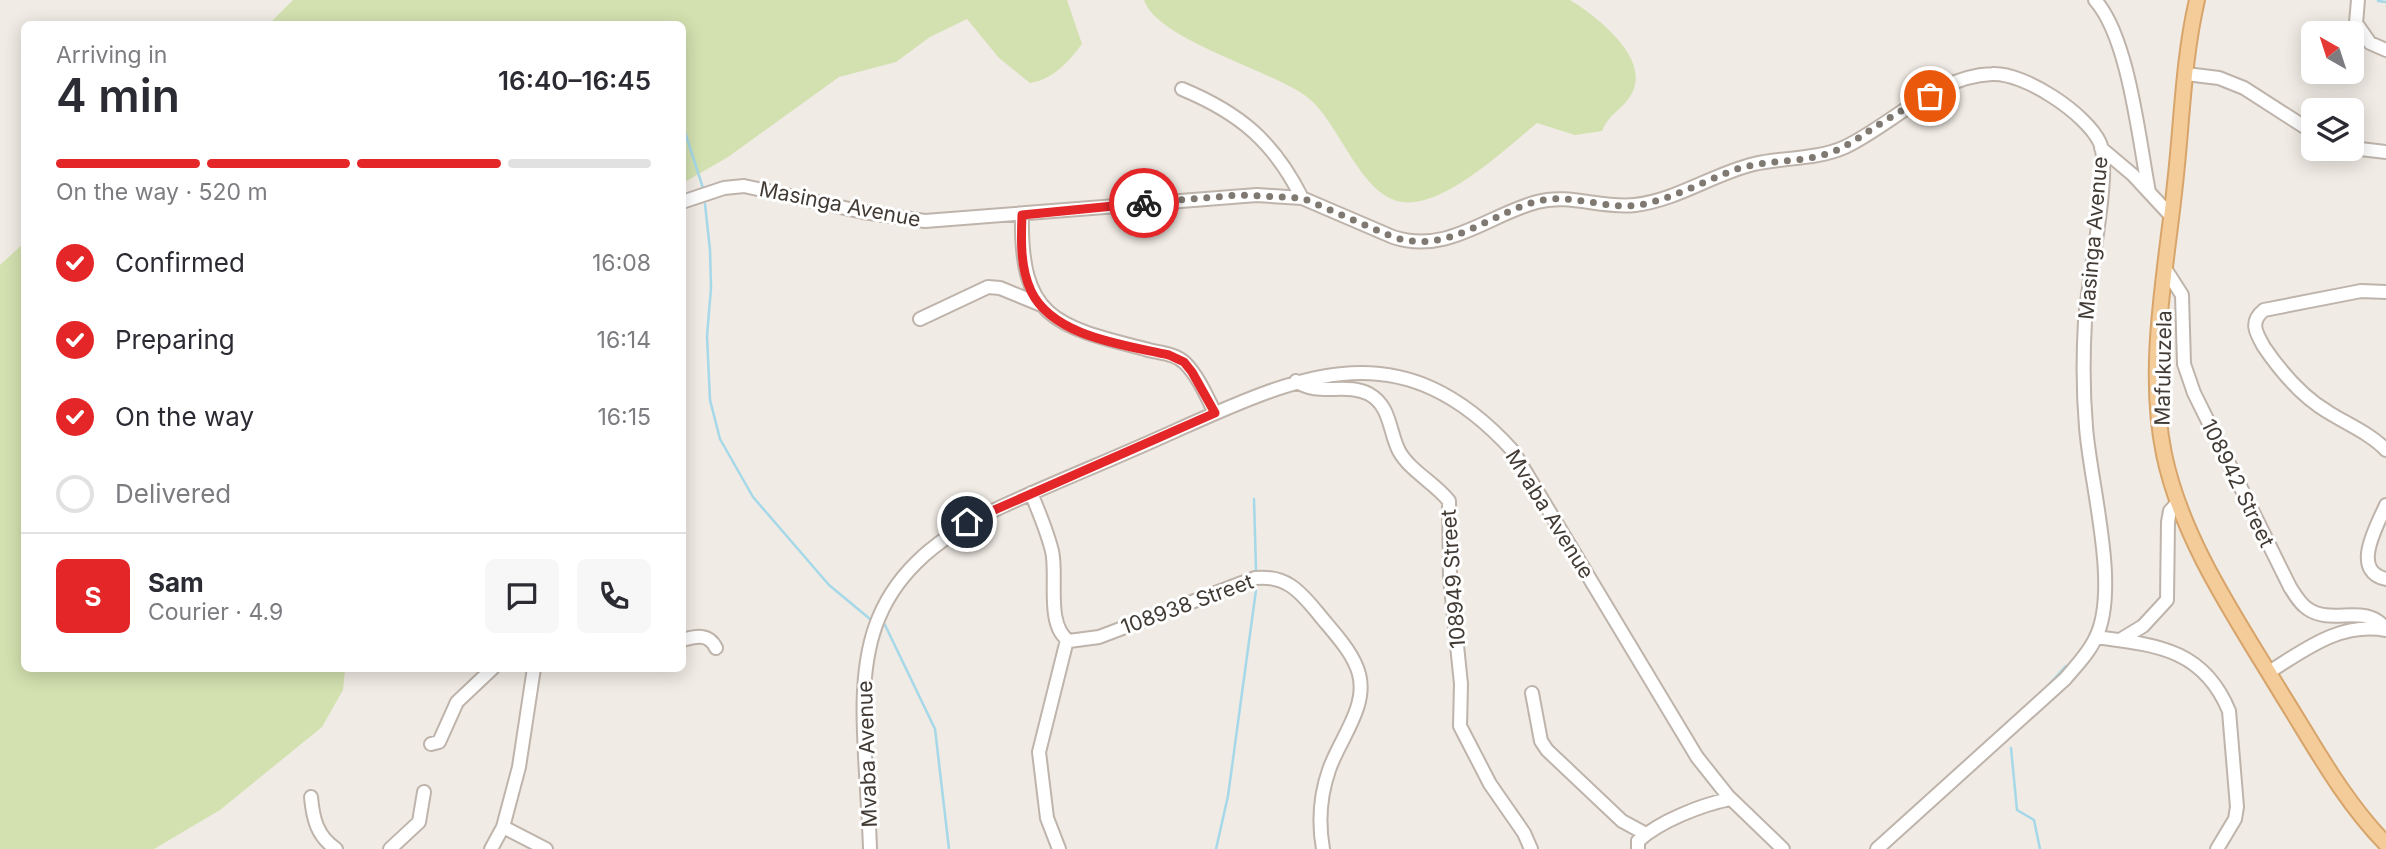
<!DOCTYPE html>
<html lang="en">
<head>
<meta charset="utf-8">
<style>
  :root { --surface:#fff; --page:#f7f7f7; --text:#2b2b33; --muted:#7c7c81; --line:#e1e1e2; --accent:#e52629 }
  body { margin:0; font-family:Inter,sans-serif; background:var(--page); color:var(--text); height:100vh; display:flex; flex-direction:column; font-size:26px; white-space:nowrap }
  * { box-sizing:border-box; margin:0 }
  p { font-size:23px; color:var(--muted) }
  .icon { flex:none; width:38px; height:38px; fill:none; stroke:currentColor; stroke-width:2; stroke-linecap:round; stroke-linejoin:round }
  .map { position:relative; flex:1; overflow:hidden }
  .sheet { position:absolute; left:21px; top:21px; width:665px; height:651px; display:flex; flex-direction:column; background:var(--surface); border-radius:10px; box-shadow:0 4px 18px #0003 }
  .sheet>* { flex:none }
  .needle { width:46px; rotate:321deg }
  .controls { position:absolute; left:2301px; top:21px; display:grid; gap:14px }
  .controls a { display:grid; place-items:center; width:63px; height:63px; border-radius:10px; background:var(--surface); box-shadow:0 4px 18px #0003; font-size:35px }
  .pin { position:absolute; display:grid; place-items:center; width:60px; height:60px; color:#fff; margin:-30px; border:4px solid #fff; border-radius:50%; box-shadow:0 2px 7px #0007 }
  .courier { position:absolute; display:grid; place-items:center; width:70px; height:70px; margin:-35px; border:5px solid #e52629; border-radius:50%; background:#fff; color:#222; box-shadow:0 2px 9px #0007 }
  .head em { font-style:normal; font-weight:600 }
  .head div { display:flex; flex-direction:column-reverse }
  .head { display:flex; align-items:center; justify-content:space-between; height:119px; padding:0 35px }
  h1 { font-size:46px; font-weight:600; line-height:52px }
  .bar { display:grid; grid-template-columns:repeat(4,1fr); gap:10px 7px; align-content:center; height:84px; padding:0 35px }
  .bar i { height:9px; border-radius:5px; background:var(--line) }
  .bar .on { background:var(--accent) }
  .bar p { grid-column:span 4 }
  .line { display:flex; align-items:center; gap:18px; padding:0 35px; border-top:2px solid var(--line) }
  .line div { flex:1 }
  .round { display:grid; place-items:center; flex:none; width:74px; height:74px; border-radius:10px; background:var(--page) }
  ol { padding:0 35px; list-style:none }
  li { display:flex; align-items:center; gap:21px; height:77px }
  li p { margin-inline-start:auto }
  li .icon { padding:7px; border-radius:50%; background:var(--accent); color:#fff; stroke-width:4 }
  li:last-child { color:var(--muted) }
  li i { width:38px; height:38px; border:4px solid var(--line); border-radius:50% }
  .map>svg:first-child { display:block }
  .green { fill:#d3e1b0 }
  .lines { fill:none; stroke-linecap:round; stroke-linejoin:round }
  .stream { stroke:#a5d8e8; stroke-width:2.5 }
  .minor-casing { stroke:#beb4ab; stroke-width:16 }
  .major-casing { stroke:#d7a56b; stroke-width:18 }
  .minor { stroke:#fff; stroke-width:12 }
  .major { stroke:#f4cc99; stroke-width:14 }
  .done { stroke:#7f7972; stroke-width:7; stroke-dasharray:0 12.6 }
  .route { stroke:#e52629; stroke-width:9 }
  .labels { text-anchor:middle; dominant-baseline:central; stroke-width:6; stroke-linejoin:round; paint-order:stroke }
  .street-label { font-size:21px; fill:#423b35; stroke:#fff }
</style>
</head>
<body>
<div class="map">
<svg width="2386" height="849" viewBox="0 0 2386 849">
  <rect width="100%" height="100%" fill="#f0ebe4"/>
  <path class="green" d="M 293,0 L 1067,0 L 1082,44 C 1068,62 1054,79 1030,83 L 999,58 L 967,19 L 930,37 L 896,62 L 839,77 L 728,157 L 683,183 L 682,24 L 269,24 Z
    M 1144,0 L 1570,0 C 1596,16 1656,61 1629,98 C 1619,112 1610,113 1602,131 L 1575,135 L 1537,123 C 1506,148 1444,208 1402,202 C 1360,196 1339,121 1307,97 C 1272,70 1157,40 1144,0 Z
    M 24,243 L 24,668 L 345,669 L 343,690 L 322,727 L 220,810 L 154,849 L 0,849 L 0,265 Z"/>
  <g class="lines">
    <path class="stream" d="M 2378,1 L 2386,2
      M 682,123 L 703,188
      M 705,204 L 710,250 L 711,288 L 707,336 L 710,400 L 720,439 L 753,497 L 829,585 L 870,619
      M 1254,499 L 1256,570
      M 885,625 L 935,729 L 949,849
      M 2042,692 L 2066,666
      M 2011,720 L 2037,696
      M 2011,748 L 2017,810 L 2034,820 L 2040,849
      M 1216,849 L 1228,796 L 1256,590"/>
    <defs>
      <path id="minor" d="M 2095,0 C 2129,38 2139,141 2149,192
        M 2358,0 L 2356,23 L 2370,43 L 2386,50
        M 2186,74 L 2219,78 L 2244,88 L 2314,133
        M 1182,89 C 1240,113 1274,142 1302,198
        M 2101,148 L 2133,175 L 2172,217
        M 2352,148 L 2386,152
        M 682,202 L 724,188 L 744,186 L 863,212 L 925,221 L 1257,195 L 1302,198 L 1393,237 C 1447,255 1488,215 1537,202 C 1569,193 1602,209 1635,205 C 1677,200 1713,174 1754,164 C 1784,157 1816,160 1845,147 C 1893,124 1936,76 1992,74 C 2024,72 2087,114 2100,143 C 2112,171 2087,284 2085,321 C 2083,356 2083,392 2086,427 C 2090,483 2120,587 2096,637 C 2089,653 2076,666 2065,679 L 1877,849
        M 1022,215 C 1020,318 1054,326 1145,349 C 1158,353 1175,353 1185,363 C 1198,376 1207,397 1215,413
        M 2166,270 L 2182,295 L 2184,364 L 2194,393 L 2290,587 C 2295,595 2300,604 2308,609 C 2333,626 2365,602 2386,629
        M 2386,292 L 2361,291 L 2264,310 C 2249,322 2256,333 2264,347 C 2281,372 2301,396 2328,412 C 2347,424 2371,434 2386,450
        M 920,319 L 988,287 L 1000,288 L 1039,304
        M 1296,381 C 1318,397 1346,382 1369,394 C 1391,406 1389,432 1399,451 C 1410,471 1435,483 1449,501 L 1450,578 L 1461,684 L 1460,726 L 1490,784 L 1524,833 L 1531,849
        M 1031,493 C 1039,512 1047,531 1052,551 C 1058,576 1045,625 1069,641 L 1099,637 L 1255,578 C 1285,575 1299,590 1317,612 C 1331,630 1353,651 1359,674 C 1368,707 1339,740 1329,770 C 1320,796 1318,821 1323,849
        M 2386,505 C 2377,526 2350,571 2386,579
        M 2096,637 C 2155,645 2203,648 2229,711 L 2237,807 L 2235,819 L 2217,849
        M 682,640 C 696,636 709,633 716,648
        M 2120,640 L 2143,626 L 2167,600 L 2168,522 L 2170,511 L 2178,502
        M 2269,672 C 2306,649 2340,622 2386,630
        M 1532,693 L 1541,741 L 1547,750 L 1622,821 L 1646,834
        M 431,744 L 439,742 L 457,702 L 493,668
        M 311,797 C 313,819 317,836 336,849
        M 503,827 L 546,849
        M 390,849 L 419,822 L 424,792
        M 491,849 L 503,827 L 519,767 L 534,668
        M 870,849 C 865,692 829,587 1001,507 C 1055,482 1111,460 1166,435 C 1298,376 1399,325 1513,451 L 1697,757 L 1728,796 L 1783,849
        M 1059,849 L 1047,818 L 1039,752 L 1067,640
        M 1638,849 L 1638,841 C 1660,821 1701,805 1730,799"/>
      <path id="major" d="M 2197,0 C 2183,60 2182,123 2175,184 C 2166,271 2146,367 2164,454 C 2182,541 2238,621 2283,696 C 2315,747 2343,800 2386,844"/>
    </defs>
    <use href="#minor" class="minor-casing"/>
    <use href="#major" class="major-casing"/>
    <use href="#minor" class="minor"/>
    <use href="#major" class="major"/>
  </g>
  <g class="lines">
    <path class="done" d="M 1144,203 L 1239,195 L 1302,198 L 1393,237 C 1448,255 1488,214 1538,201 C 1572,193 1606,210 1639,205 C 1672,199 1702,182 1734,170 C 1763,160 1793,163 1823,155 C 1846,149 1863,134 1883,122 C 1898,112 1914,104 1930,96"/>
    <path class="route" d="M 967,522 L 1215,413 L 1192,372 L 1184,362 L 1169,355 C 1125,345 1053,337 1031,291 C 1020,267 1021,240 1022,215 L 1144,203"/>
  </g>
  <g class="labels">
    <g class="street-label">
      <text transform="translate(840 204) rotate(11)">Masinga Avenue</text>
      <text transform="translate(2093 238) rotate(-85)">Masinga Avenue</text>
      <text transform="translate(2163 368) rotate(-89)">Mafukuzela</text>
      <text transform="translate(2238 483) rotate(64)">108942 Street</text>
      <text transform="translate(1550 514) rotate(58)">Mvaba Avenue</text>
      <text transform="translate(1453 579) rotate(-94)">108949 Street</text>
      <text transform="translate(1187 604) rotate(-20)">108938 Street</text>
      <text transform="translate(867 754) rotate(-92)">Mvaba Avenue</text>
    </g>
  </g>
</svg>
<div class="controls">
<a><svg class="needle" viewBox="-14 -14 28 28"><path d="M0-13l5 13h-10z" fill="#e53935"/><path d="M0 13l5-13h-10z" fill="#7c7c81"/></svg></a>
<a><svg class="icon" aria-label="layers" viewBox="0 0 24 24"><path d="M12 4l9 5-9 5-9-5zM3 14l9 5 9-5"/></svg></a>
</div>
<div class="pin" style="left:1930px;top:96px;background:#ea580c"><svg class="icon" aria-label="bag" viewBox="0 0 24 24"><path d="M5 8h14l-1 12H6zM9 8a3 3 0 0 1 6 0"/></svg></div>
<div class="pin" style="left:967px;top:522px;background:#1f2937"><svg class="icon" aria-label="home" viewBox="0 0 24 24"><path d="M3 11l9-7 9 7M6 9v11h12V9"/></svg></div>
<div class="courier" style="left:1144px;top:203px"><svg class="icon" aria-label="bike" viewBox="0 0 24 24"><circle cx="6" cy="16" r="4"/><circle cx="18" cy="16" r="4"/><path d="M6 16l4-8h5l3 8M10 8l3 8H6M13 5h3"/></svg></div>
<section class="sheet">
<div class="head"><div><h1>4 min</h1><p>Arriving in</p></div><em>16:40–16:45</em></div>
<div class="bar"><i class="on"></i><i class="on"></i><i class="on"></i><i></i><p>On the way · 520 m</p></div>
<ol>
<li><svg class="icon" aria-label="check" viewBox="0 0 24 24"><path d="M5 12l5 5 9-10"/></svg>Confirmed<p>16:08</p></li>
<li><svg class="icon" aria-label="check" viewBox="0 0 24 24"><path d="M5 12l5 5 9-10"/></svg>Preparing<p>16:14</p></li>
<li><svg class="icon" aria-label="check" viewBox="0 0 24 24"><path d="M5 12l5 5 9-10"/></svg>On the way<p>16:15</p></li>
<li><i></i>Delivered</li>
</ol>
<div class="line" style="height:126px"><b class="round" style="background:var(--accent);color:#fff">S</b><div><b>Sam</b><p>Courier · 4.9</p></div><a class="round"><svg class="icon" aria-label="chat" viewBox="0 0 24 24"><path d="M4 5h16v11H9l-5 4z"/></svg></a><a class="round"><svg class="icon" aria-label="phone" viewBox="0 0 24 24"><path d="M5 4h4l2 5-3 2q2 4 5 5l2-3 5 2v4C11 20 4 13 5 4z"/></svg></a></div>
</section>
</div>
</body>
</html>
